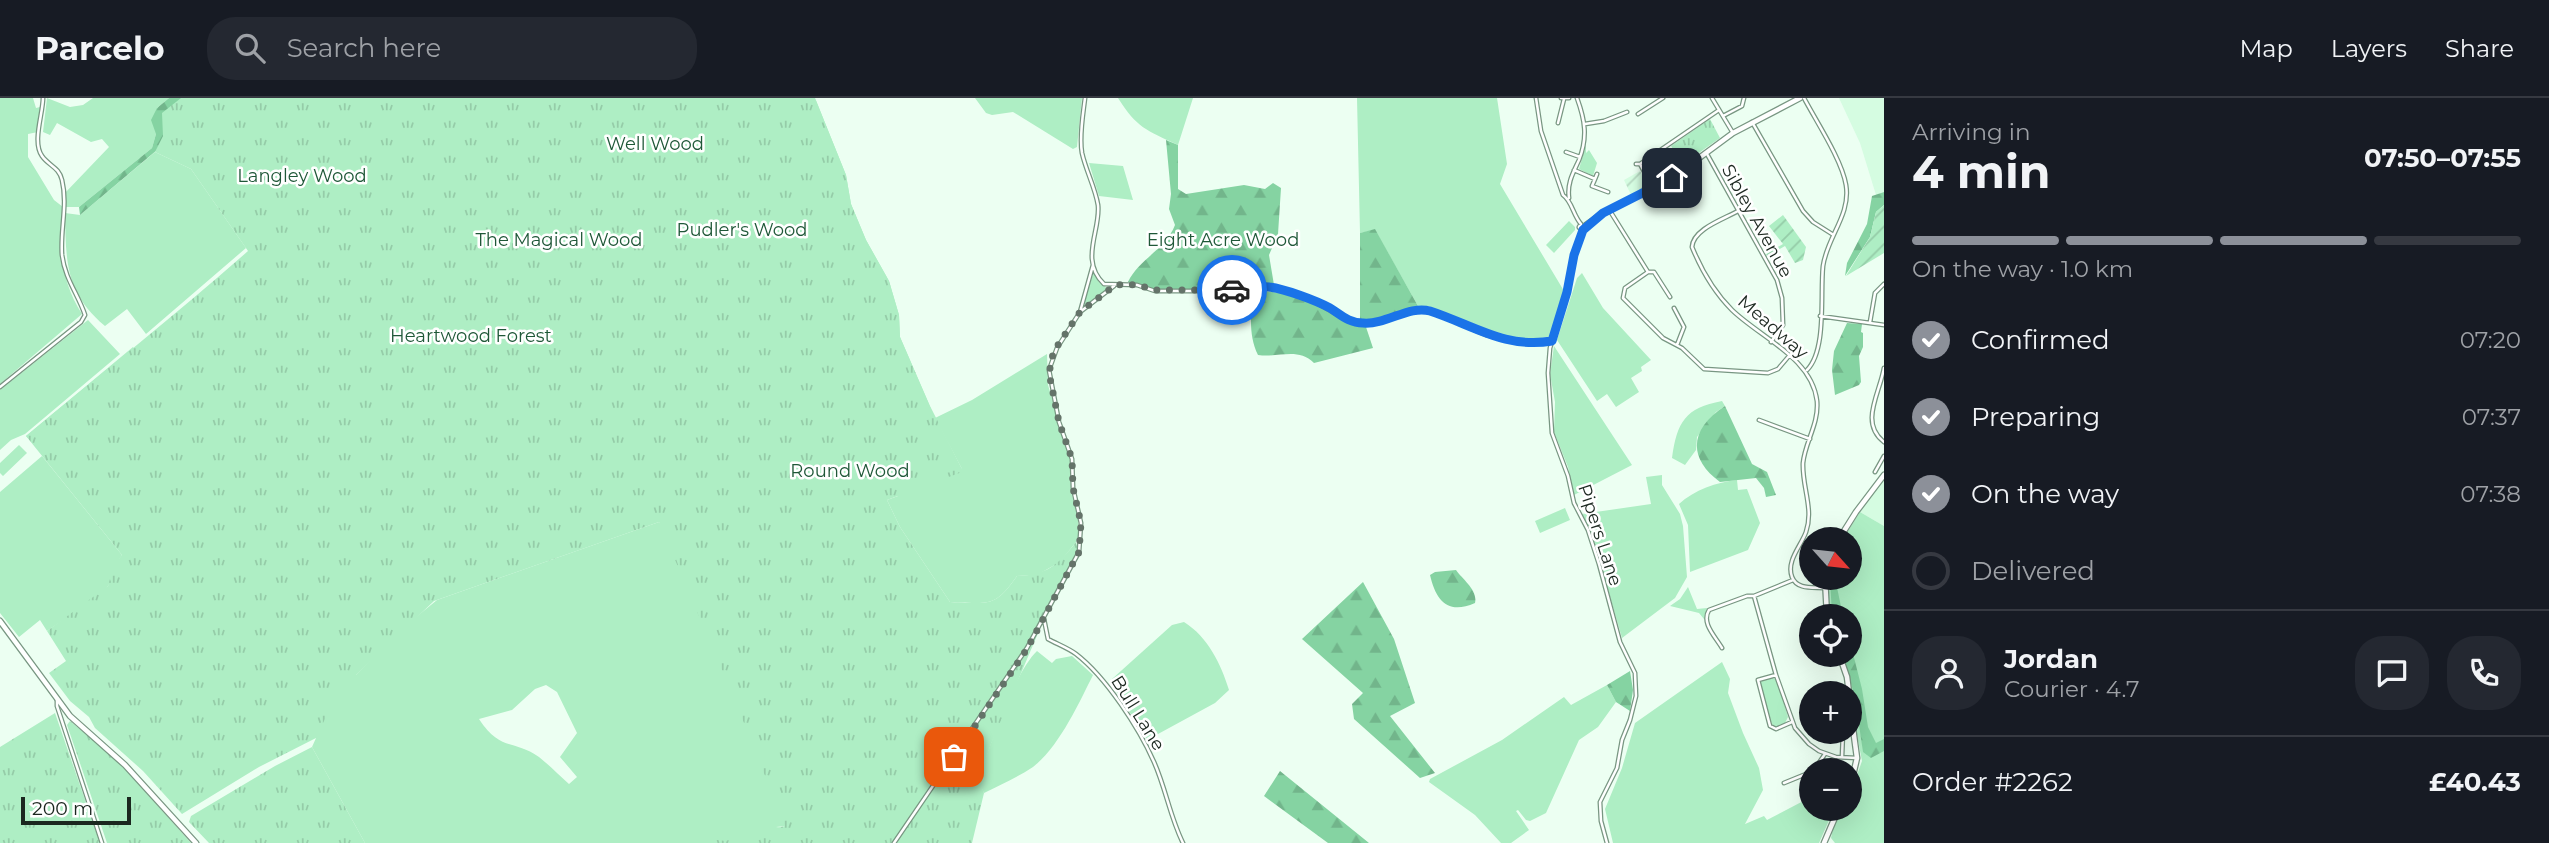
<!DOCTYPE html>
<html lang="en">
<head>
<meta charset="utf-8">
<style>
  :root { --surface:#171b24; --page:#242831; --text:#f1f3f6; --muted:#9ea1a6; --line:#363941; --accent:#8c9099 }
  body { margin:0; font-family:Montserrat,sans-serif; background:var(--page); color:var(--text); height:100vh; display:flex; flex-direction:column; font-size:26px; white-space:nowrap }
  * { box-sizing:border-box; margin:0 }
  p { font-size:23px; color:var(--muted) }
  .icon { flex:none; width:38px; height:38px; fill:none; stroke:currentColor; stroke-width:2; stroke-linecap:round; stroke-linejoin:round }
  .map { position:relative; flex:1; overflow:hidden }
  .panel { display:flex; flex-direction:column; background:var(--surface); width:665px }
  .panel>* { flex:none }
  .needle { width:46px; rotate:117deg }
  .tools { position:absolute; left:1799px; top:429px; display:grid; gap:14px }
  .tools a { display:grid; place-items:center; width:63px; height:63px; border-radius:50%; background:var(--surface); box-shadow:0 7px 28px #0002; font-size:35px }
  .scale { position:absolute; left:21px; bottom:18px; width:110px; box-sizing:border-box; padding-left:7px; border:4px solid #1b271f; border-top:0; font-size:19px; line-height:24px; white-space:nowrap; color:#1b271f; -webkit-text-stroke:5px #fff; paint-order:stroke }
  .pin { position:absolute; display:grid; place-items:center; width:60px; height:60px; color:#fff; margin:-30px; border-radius:14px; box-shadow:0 4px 10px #0006 }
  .courier { position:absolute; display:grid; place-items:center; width:70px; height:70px; margin:-35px; border:5px solid #1a73e8; border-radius:50%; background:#fff; color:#222; box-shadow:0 2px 9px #0007 }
  .summary em { font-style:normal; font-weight:700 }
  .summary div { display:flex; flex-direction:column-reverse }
  .summary { display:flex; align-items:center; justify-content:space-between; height:119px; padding:0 28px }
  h1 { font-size:46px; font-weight:700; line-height:52px }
  .bar { display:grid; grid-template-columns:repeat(4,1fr); gap:10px 7px; align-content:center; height:84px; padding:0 28px }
  .bar i { height:9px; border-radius:5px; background:var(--line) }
  .bar .current { background:var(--accent) }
  .bar p { grid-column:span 4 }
  .line { display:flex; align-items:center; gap:18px; padding:0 28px; border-top:2px solid var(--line) }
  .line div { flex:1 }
  .round { display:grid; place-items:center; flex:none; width:74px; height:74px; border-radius:28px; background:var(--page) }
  ol { padding:0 28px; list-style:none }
  li { display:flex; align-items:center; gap:21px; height:77px }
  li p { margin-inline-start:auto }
  li .icon { padding:7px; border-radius:50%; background:var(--accent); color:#fff; stroke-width:4 }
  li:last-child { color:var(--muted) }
  li i { width:38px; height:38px; border:4px solid var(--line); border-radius:50% }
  header { display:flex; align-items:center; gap:42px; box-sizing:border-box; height:98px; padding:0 35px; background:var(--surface); border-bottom:2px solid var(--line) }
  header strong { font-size:33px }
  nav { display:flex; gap:38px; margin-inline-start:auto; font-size:24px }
  .search { width:490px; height:63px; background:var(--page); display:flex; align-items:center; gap:18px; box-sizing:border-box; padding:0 24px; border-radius:28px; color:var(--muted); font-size:26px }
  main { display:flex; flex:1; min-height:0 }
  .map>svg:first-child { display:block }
  .built { fill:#d5fce1 }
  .industrial { fill:url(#industrial-furrows) }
  .grass { fill:#aeeec4; fill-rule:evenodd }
  .forest { fill:url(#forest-firs) }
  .park { fill:url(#park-tufts) }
  .garden { fill:url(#garden-furrows) }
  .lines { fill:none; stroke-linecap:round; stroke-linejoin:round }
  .street-casing { stroke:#789682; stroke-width:5 }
  .secondary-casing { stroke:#789682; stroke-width:7 }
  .street { stroke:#fff; stroke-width:2.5 }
  .secondary { stroke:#fff; stroke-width:4.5 }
  .done { stroke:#647369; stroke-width:7; stroke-dasharray:0 12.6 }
  .route { stroke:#1a73e8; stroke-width:9 }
  .labels { text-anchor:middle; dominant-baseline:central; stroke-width:5; stroke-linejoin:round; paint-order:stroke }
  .park-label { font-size:18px; fill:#1f5838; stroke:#fff }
  .street-label { font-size:18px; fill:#1b271f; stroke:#fff }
</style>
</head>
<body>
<header>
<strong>Parcelo</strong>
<div class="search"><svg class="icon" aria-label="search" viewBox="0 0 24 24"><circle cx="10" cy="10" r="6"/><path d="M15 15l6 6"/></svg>Search here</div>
<nav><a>Map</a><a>Layers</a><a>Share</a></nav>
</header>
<main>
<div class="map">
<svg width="1884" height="745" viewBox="0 0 1884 745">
  <defs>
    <pattern id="industrial-furrows" width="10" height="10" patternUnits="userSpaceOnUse" patternTransform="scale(1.75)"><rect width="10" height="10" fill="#d5fce1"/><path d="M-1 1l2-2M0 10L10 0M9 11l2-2" fill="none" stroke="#b6d8c1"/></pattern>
    <pattern id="forest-firs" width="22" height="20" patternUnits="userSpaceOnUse" patternTransform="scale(1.75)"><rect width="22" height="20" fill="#85d3a2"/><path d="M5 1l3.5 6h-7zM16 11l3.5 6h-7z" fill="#72b58b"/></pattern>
    <pattern id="park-tufts" width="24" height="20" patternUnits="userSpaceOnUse" patternTransform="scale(1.75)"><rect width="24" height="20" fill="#aeeec4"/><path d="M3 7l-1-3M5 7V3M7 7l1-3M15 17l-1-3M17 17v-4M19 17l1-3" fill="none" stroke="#95cca8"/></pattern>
    <pattern id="garden-furrows" width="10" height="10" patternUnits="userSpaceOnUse" patternTransform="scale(1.75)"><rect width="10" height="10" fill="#aeeec4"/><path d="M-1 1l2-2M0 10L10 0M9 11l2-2" fill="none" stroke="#95cca8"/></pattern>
  </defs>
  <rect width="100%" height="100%" fill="#ecfff2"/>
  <path class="built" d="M 1839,0 L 1884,0 L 1884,94 L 1876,97 L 1860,45 Z
    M 1884,381 L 1884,428 L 1860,414 Z"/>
  <path class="industrial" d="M 1640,73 L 1649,87 L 1631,97 L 1624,82 Z"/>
  <path class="grass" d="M 0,0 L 33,0 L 36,10 L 40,9 L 38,34 L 28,36 L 28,59 L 54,102 L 63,109 C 59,148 60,182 82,216 L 0,286 Z
    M 47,0 L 70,9 L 83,7 L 93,0 L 169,0 L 157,10 L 156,36 L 152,50 L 79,109 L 65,109 L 64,96 L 109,49 L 102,41 L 91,44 L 57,25 L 50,37 L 43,34 Z
    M 815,0 L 846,77 L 851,106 L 866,142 L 889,183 L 899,217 L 900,239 L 931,311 L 905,323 L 962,371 L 935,320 L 972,302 L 1047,256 L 1048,287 L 1070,362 L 1071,393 L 1078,421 L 1079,436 L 1076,444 L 1060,464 L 1037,477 L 1017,478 C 994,511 988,505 950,504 L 900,429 L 887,402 L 898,398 Z
    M 975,0 L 1082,0 L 1077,49 L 1073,51 L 1013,14 L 992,17 L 986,15 Z
    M 1118,0 L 1193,0 L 1178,47 C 1146,32 1137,30 1118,0 Z
    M 1357,0 L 1497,0 L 1507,66 L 1500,86 L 1564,193 L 1550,239 C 1505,246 1469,225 1428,208 L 1418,208 L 1375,132 L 1360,135 Z
    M 1586,47 L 1586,55 L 1589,52 L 1597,65 L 1593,78 L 1579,71 Z
    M 155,54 L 191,71 L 246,150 L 146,236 L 127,211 L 105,228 C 65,194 66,164 65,115 L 80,117 Z
    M 1089,65 L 1123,68 L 1133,102 L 1099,98 Z
    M 1569,123 L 1575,129 L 1575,132 L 1554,155 L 1546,147 Z
    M 1094,173 L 1099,184 L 1108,191 L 1082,210 Z
    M 1582,175 L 1603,210 L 1651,262 L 1641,269 L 1642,273 L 1631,280 L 1639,294 L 1616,309 L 1607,296 L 1597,303 L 1557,242 L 1577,180 Z
    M 88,222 L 120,256 L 25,336 L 11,342 L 0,352 L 0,292 Z
    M 1554,248 L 1632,367 L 1574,397 L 1568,369 L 1554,334 L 1555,304 L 1550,276 Z
    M 133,249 L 356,577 L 404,529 L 437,502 L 659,424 L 718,503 L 786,728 L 776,729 L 892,745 L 365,745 L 312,649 L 316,640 L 26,338 ZM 546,587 L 557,594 L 577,635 L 560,659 L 577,679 L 569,686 C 559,677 549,667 539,659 C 513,641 501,654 479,621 L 512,612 L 535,591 Z
    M 1722,303 L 1725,308 L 1716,314 L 1697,339 L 1696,352 L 1685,367 L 1672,360 C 1677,324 1685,310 1722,303 Z
    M 19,347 L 27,355 L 3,378 L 0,375 L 0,365 Z
    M 42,358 L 122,457 C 115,467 114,479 108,488 C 99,501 61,523 47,533 L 40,522 L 19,539 L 0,515 L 0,394 Z
    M 1662,377 L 1662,387 L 1680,416 L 1683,428 L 1687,479 L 1675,500 L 1622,540 L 1591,433 L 1582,416 L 1651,406 L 1646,379 Z
    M 1737,382 L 1738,392 L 1747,391 L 1760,425 L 1748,452 L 1690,474 L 1688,427 L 1679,406 C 1694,392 1717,384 1737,382 Z
    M 1565,410 L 1570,422 L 1540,435 L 1535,423 Z
    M 1860,414 L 1884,428 L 1884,745 L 1835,745 L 1831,740 L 1834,726 L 1842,711 L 1850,710 L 1850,697 L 1862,663 L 1852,611 L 1850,584 L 1843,557 L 1850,556 L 1850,518 L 1830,518 L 1827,480 L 1850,480 L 1850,441 L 1843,441 Z
    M 1688,489 L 1697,511 L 1707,510 L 1704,521 L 1699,515 L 1670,508 L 1680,501 Z
    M 1184,524 C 1208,539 1221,566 1229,592 L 1215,605 L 1147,642 L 1117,594 L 1112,581 L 1172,527 Z
    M 1037,553 L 1052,565 L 1056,561 L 1072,558 L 1093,577 C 1079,605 1059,649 1033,669 C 1018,679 1000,687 984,695 L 978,683 C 989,650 1014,575 1037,553 Z
    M 1722,564 L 1730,581 L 1728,595 L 1743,635 L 1759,670 L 1763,692 L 1745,726 L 1764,718 L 1767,722 L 1811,699 L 1811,710 L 1834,711 L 1819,745 L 1613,745 L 1605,711 L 1622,670 L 1635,625 Z
    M 1773,580 L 1777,582 L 1788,619 L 1785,625 L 1776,629 L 1772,626 L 1759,587 L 1763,581 Z
    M 1607,587 L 1616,604 L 1598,629 L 1579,642 L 1546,715 L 1530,723 L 1526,722 L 1518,712 L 1516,713 L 1529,732 L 1511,745 L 1501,745 L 1475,717 L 1429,684 L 1430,681 L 1502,642 L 1564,599 L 1571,607 Z"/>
  <path class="forest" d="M 169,0 L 226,0 L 157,52 L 80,117 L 79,109 L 152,50 L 156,36 L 151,22 L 157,10 Z
    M 1166,42 L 1178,47 L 1178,91 L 1186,96 L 1244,87 L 1265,91 L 1273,85 L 1281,90 L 1278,136 L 1269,157 L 1274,187 C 1235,192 1194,195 1156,191 C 1146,190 1137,186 1128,184 C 1139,161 1166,151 1175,127 L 1169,111 L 1171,96 Z
    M 1884,94 L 1884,107 L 1876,114 L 1870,139 L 1845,178 L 1847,165 L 1867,126 L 1872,98 Z
    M 1375,131 L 1418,208 L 1373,222 L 1360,222 L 1360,135 Z
    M 1253,193 C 1271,193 1290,195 1307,202 C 1328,210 1344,225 1366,229 L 1373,250 L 1314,265 C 1298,249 1279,260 1258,257 C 1248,237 1251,215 1253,193 Z
    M 1847,225 L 1862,226 L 1861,234 L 1863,235 L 1863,249 L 1859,258 L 1861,284 L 1859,287 L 1835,297 L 1832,272 L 1834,253 Z
    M 1725,308 L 1752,366 L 1767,374 L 1776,397 L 1766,399 L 1764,390 L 1756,380 L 1720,384 C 1686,359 1691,330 1725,308 Z
    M 1456,472 C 1463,482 1478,492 1475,505 C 1448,517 1436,503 1430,477 L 1435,474 Z
    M 1830,480 L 1835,480 L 1843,518 L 1832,518 Z
    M 1363,484 L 1394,541 L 1415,605 L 1390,618 L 1435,675 L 1420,680 L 1354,621 L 1352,606 L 1363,595 L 1302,541 Z
    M 1850,544 L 1862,591 L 1868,629 L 1876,645 L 1884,641 L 1884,653 L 1871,660 L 1863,654 L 1855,600 L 1843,557 L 1850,556 Z
    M 1630,573 L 1633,592 L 1630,613 L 1616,604 L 1607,587 Z
    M 1280,673 L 1369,745 L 1328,745 L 1264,698 Z"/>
  <path class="park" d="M 181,0 L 815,0 L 846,77 L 851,106 L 866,142 L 889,183 L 899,217 L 900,239 L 930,308 L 962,371 L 962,374 L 887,402 L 900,429 L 950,504 C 988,505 994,511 1017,478 C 1047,477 1058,467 1076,444 L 1079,455 L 1050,507 L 991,646 L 979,682 L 984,695 L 972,745 L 693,745 L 694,738 L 725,743 L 785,728 L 738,610 L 659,424 L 434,503 L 355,578 L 332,606 L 316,640 L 259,669 L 182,716 L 143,673 L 95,630 L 89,619 L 70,603 L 49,575 L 66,563 L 47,533 L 108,488 L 114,467 L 122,457 L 26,338 C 100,276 176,217 248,153 L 191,71 L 155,54 L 163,38 L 162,15 Z
    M 1710,21 L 1720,40 L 1683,66 L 1671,48 Z
    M 55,615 L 100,745 L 0,745 L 0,649 Z
    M 70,623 L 117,662 L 191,745 L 107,745 L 67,627 Z
    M 312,649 L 365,745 L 209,745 L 189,724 L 191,718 L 275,668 Z"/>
  <path class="garden" d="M 1672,50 L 1683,66 L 1654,85 L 1645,71 L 1646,67 Z
    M 1884,107 L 1884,155 L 1846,178 L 1870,139 L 1876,114 Z
    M 1783,117 L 1806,149 L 1803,162 L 1795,165 L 1785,148 L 1767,158 L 1766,156 L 1783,146 L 1769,128 Z"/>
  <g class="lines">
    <defs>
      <path id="street" d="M 1085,0 C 1083,17 1079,38 1082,55 C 1086,73 1095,89 1098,107 C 1101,132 1079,162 1104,186 L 1137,187 L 1155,193 L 1222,193 L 1271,189 L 1310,201 L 1345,221 L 1356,224 L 1379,224 L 1414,213 L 1428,212 L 1486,237 L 1529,246 L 1552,243
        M 1536,0 L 1541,33 L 1563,97 C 1572,103 1573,117 1581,126
        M 1561,0 L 1569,0
        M 1712,0 L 1733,35
        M 1804,0 C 1816,23 1842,62 1846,87 C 1851,117 1827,139 1823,168 C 1820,197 1827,252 1807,272
        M 1638,16 L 1663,0
        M 1723,18 L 1742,8 L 1744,0
        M 1752,24 L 1803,113 L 1813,124 L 1832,136
        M 1558,25 L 1564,1
        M 1585,26 L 1604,23 L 1627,14
        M 1566,54 L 1580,59
        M 1707,56 L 1777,182 L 1782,200 L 1783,227 L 1771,244
        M 1636,66 L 1640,66 L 1719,12
        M 1640,66 L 1653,90
        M 1574,72 L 1595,81 L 1597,76
        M 1595,81 L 1592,88 L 1608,94
        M 1569,100 C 1567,85 1573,75 1579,62 C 1588,39 1585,22 1577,0
        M 1610,113 L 1648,174 L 1654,174 L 1670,199
        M 1738,113 C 1724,121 1693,131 1692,149 C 1701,171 1715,195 1732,212 C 1761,240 1812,260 1817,303 C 1819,326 1805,344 1803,365 C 1802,389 1814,411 1806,434 C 1801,448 1786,463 1792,479 C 1797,492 1813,489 1824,490
        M 1583,132 L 1574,157 L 1568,194 L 1550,250 L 1548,275 L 1552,335 L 1568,378 L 1574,405 L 1588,432 L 1599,466 L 1620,544 L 1635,575 L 1636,598 L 1630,622 L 1622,642 L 1617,670 L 1600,704 L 1601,723 L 1607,745
        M 1648,174 L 1625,190 L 1623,200 L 1663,240 L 1682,250 L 1704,271 L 1768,275 L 1778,271 L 1789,258
        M 1674,210 L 1684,229 L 1677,247
        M 1080,214 L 1114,188
        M 1820,218 L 1884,227
        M 1870,224 L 1875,195 L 1884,186
        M 1884,270 C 1880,295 1859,325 1884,344
        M 0,289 L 81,224 L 85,217 C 78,196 65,181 62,157 C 60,132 68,107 62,82 C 59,69 49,68 42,58 C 32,44 43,16 43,0
        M 1759,322 L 1810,341
        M 1875,374 L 1884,358
        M 1754,498 L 1776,577 L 1795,630 L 1809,646 L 1819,653 L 1836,659 L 1857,660
        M 1044,521 L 1048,541 C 1057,546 1068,550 1076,556 C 1106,579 1139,630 1154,664 C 1166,691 1170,719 1183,745
        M 1722,550 C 1715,538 1701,525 1709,512 L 1747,498 L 1754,498 L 1793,482
        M 1776,577 L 1758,582 L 1770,628 L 1776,631 L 1792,624
        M 57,602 L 57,608 L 102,745
        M 1842,659 L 1843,634
        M 1814,672 L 1825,656
        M 1784,685 L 1811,674
        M 894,745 L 1027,550 L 1079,454 L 1081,425 L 1073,390 L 1072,361 L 1059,324 L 1049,272 L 1057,250 L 1080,214 L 1093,167"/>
      <path id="secondary" d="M 1580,129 L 1585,131 L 1586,127 L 1603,115 L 1672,80 L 1733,35 L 1800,0
        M 1839,441 L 1856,414 L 1884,377
        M 1825,480 L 1827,518
        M 0,523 L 70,618 L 125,667 L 196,745
        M 1839,556 L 1847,579 L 1849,595
        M 1850,608 L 1857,660 L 1850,690
        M 1824,745 L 1839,710"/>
    </defs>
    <use href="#street" class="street-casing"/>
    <use href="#secondary" class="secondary-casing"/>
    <use href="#street" class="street"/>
    <use href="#secondary" class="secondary"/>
  </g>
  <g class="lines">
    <path class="done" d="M 954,659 L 1027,551 L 1079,454 L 1081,425 L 1073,390 L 1072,361 L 1059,324 L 1050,280 L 1050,264 L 1056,250 L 1080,214 L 1114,188 L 1123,186 L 1137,187 L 1155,192 L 1232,192"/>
    <path class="route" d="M 1232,192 C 1244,191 1257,188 1269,189 C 1285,191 1315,202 1330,210 C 1341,217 1349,225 1363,225 C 1386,227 1409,207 1430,213 C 1473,227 1505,251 1552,243 L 1567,194 L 1574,157 L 1583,132 L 1603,115 L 1672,80"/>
  </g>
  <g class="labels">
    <g class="park-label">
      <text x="655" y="46">Well Wood</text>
      <text x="302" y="78">Langley Wood</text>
      <text x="742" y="132">Pudler's Wood</text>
      <text x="559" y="142">The Magical Wood</text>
      <text x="1223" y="142">Eight Acre Wood</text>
      <text x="471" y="238">Heartwood Forest</text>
      <text x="850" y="373">Round Wood</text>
    </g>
    <g class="street-label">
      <text transform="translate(1757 123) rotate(61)">Sibley Avenue</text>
      <text transform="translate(1773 229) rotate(41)">Meadway</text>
      <text transform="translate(1600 437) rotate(72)">Pipers Lane</text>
      <text transform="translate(1138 615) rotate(58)">Bull Lane</text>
    </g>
  </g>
</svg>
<div class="tools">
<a><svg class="needle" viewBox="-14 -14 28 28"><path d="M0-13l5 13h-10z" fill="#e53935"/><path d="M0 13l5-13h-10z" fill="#9ea1a6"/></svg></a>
<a><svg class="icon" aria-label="locate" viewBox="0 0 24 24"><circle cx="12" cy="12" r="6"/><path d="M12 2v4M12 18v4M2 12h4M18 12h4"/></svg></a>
<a>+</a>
<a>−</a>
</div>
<div class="scale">200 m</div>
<div class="pin" style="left:954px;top:659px;background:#ea580c"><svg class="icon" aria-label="bag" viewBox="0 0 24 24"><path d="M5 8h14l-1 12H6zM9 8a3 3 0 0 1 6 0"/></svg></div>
<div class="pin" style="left:1672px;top:80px;background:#1f2937"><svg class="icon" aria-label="home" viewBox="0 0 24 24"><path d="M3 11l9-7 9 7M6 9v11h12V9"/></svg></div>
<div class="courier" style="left:1232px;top:192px"><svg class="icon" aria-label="car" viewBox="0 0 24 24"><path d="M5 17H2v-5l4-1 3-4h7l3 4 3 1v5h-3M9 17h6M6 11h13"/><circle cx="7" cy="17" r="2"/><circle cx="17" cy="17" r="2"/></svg></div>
</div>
<section class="panel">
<div class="summary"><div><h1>4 min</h1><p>Arriving in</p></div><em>07:50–07:55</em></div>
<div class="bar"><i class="current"></i><i class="current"></i><i class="current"></i><i></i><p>On the way · 1.0 km</p></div>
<ol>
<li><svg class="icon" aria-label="check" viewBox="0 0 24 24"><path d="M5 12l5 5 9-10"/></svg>Confirmed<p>07:20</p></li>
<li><svg class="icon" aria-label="check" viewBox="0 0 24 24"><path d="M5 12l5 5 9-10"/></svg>Preparing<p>07:37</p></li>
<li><svg class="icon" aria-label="check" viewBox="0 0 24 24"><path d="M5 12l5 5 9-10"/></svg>On the way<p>07:38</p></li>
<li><i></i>Delivered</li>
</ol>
<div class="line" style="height:126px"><a class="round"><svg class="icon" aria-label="person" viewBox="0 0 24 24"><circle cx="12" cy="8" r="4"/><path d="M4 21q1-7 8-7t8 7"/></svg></a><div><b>Jordan</b><p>Courier · 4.7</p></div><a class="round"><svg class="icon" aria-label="chat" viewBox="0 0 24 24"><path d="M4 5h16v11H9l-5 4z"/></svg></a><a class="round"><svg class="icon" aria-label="phone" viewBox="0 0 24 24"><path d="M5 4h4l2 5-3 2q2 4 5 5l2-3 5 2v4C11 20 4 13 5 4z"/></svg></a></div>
<div class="line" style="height:91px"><div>Order #2262</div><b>£40.43</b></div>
</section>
</main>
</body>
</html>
